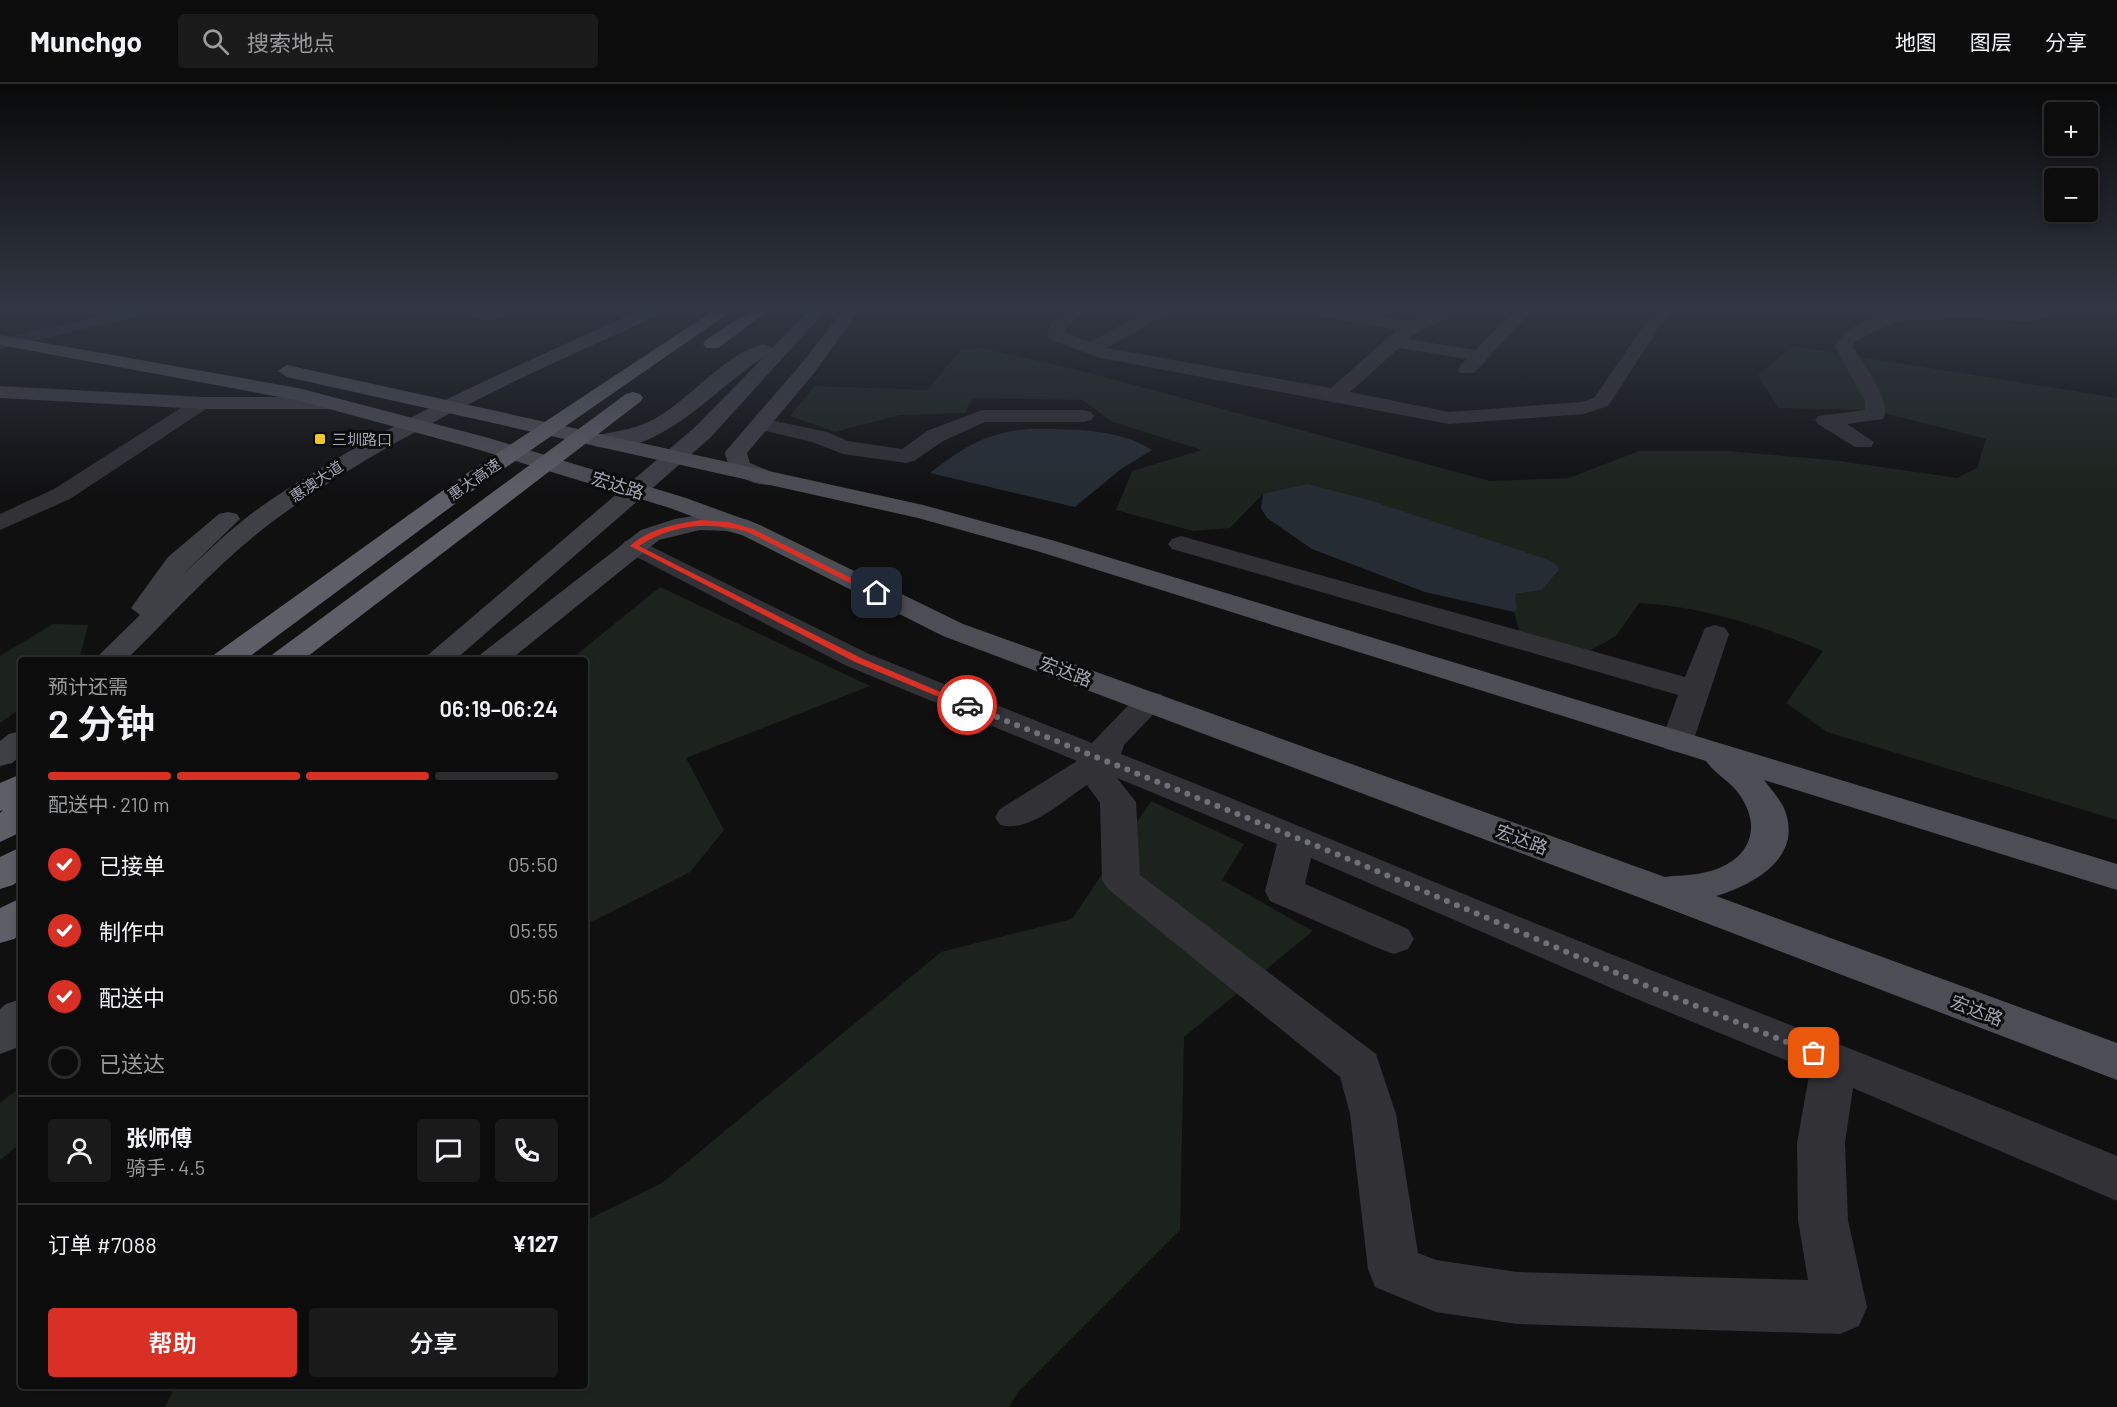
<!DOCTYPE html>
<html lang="zh">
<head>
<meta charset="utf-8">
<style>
  :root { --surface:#0c0c0d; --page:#1a1a1b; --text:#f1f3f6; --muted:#9a9b9d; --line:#2c2c2e; --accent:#d93025 }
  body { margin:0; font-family:Barlow,"Noto Sans SC",sans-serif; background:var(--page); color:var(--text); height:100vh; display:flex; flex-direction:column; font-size:22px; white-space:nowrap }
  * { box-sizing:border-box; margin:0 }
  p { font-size:20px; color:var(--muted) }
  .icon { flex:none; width:33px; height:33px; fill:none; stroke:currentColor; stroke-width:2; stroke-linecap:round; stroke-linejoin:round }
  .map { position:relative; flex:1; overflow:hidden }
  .side { position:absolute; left:18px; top:573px; width:570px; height:732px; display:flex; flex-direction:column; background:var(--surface); border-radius:6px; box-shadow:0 3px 9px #0003,0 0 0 2px var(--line) }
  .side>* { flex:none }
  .buttons { position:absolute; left:2044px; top:18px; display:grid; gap:12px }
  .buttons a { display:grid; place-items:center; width:54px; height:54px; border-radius:6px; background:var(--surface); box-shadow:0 3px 9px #0003,0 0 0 2px var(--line); font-size:30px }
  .pin { position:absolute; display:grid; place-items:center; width:51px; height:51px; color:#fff; margin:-26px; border-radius:12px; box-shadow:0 3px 9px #0006 }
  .courier { position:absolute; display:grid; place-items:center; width:60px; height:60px; margin:-30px; border:4px solid #d93025; border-radius:50%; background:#fff; color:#222; box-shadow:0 2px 8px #0007 }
  .head em { font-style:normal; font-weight:600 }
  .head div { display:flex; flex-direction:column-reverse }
  .head { display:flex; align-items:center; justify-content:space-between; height:102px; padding:0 30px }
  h1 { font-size:39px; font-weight:600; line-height:45px }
  .bar { display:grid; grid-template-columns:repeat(4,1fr); gap:9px 6px; align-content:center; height:72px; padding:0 30px }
  .bar i { height:8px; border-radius:4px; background:var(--line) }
  .bar .current { background:var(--accent) }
  .bar p { grid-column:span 4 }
  .line { display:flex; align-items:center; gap:15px; padding:0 30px; border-top:2px solid var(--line) }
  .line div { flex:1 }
  .round { display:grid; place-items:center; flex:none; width:63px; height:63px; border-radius:6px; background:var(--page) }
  ol { padding:0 30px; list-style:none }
  li { display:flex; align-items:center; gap:18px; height:66px }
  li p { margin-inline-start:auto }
  li .icon { padding:6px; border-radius:50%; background:var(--accent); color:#fff; stroke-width:4 }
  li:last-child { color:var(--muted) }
  li i { width:33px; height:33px; border:3px solid var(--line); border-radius:50% }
  .primary-button { display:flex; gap:12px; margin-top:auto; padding:12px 30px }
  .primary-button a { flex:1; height:69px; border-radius:6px; background:var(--accent); color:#fff; font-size:24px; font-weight:600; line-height:69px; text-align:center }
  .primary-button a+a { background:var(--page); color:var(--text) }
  header { display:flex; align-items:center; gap:36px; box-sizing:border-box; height:84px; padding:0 30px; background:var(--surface); border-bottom:2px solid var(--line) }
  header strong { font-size:28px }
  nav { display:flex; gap:33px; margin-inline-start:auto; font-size:21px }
  .search { width:420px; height:54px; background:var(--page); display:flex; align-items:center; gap:15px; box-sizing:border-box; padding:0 21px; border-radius:6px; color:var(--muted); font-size:22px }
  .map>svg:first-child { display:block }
  .green { fill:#1c231d }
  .water { fill:#262c34 }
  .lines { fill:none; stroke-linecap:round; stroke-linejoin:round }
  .street { fill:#313136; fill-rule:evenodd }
  .secondary { fill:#3f3f46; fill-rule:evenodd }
  .primary { fill:#4d4d55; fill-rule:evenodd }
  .highway { fill:#5d5e67; fill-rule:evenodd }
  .route { fill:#d93025 }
  .done { stroke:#6e707a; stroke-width:6; stroke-dasharray:0 10.8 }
  .poi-dot { fill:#f0c629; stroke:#0b0b0c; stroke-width:2 }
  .labels { text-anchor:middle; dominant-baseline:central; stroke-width:6; stroke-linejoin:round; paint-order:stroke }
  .far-poi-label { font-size:15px; fill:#a1a4b2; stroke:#0b0b0c; text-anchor:start }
  .far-street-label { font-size:15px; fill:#a1a4b2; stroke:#0b0b0c }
  .street-label { font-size:18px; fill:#a1a4b2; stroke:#0b0b0c }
</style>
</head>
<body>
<header>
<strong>Munchgo</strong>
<div class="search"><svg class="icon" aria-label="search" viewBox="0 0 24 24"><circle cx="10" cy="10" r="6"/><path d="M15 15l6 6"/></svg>搜索地点</div>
<nav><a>地图</a><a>图层</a><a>分享</a></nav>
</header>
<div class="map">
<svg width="2117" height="1323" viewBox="0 0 2117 1323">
  <rect width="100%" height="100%" fill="#101011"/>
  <path class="green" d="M 1793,262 L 2117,314 L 2117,736 L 1827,648 L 1786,619 L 1823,567 C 1765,543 1701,522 1639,519 L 1616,552 L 1587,568 L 1520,549 L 1514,528 L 1517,525 L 1515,510 L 1542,506 L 1559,486 L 1556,480 L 1366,415 L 1263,410 L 1230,444 L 1193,447 L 1116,426 L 1132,387 L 1202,366 L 1113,338 L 1082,316 L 973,314 L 965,329 L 900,331 L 835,348 L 790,332 L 815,302 L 927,306 L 961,266 L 981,264 L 1078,286 L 1490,397 L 1569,394 L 1639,367 L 1726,367 L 1832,376 L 1957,394 L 1977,384 L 1986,355 L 1872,326 L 1778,324 L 1758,291 Z
    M 660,503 L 870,602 L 686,674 L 724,746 L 690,788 L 585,841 L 585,576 L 570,576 Z
    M 53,540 L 88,541 L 79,576 L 21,576 L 21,624 L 0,639 L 0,572 Z
    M 1151,717 L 1244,760 L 1222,796 L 1313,847 L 1184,953 L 1180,1146 L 1019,1307 L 1009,1323 L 165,1323 L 175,1302 L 585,1302 L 585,1137 L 662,1099 L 941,868 L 1072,835 Z
    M 21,1003 L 21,1059 L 0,1076 L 0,1019 Z"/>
  <path class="water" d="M 134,224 L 173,224 L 0,265 L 0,255 Z
    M 1029,345 C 1068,345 1118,344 1152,366 L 1121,385 L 1075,423 L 930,389 C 964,363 985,349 1029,345 Z
    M 1307,400 L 1366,415 L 1543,474 L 1556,480 L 1559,486 L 1542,506 L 1515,510 L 1517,525 L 1514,528 L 1425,508 L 1312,465 L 1267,434 L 1261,424 L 1263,410 Z"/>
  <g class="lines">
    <path class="street" d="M 434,224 L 518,224 L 516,228 L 491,236 L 442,229 Z
      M 535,224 L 609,224 L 607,228 C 592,231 545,236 535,224 Z
      M 1071,224 L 1089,224 L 1066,243 L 1065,248 L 1090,258 L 1153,224 L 1173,224 L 1171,228 L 1106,264 L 1331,304 L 1397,246 L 1299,229 L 1291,224 L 1326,224 L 1409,237 L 1440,224 L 1458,224 C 1449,239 1422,242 1408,255 L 1475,266 L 1518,224 L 1535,224 L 1474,289 L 1460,289 L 1458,285 L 1466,275 L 1399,264 L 1350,308 L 1449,328 L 1581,318 L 1594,314 L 1656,224 L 1672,224 L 1608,322 L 1584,330 L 1449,340 L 1096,273 L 1050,255 L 1047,251 L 1052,237 Z
      M 1967,224 L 2027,228 L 2039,224 L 2062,224 L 2060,228 L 2028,238 L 1967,234 L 1900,237 L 1873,248 L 1855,258 L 1853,263 C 1862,278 1894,320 1883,335 L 1847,340 L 1874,358 L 1871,363 L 1855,363 L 1818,340 L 1815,336 L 1818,332 L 1865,326 L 1865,317 L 1835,263 C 1856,222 1928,226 1967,224 Z
      M 202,313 L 209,315 L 212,319 L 209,323 L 70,415 L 0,446 L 0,430 L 54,405 L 195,315 Z
      M 982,326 L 1084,326 L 1091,328 L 1094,332 L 1091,336 L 1084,338 L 985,338 L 943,357 L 914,377 L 906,379 L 843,370 L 812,358 L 754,344 L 751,340 L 754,336 L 761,334 L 827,348 L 848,357 L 902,365 L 927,347 Z
      M 1181,452 L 1685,593 L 1705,544 L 1715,541 L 1725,544 L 1729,550 L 1693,658 L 1689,665 L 1677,668 L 1665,665 L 1661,658 L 1678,611 L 1172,465 L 1168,460 L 1172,455 Z
      M 634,454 L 869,570 L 1092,659 L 1139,610 L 1150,608 L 1161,610 L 1166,617 L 1124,661 L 1121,670 C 1305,743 1486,821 1671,894 C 1820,953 1969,1010 2117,1072 L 2117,1117 L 1853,1004 L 1845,1059 L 1848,1136 L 1867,1223 L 1859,1242 L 1840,1250 L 1517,1240 L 1436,1228 L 1375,1203 L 1368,1185 L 1350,1030 L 1340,993 L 1108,805 L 1102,796 L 1100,719 L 1087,701 C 1062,717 1030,749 1000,741 L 995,733 L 1000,725 L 1077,677 L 847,582 L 625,467 L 621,462 L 625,457 ZM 1117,694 L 1277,760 L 1265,807 L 1270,817 L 1380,865 L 1394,870 L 1408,865 L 1414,855 L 1408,845 L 1305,800 L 1311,774 L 1639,916 L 1810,986 L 1797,1059 L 1798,1136 L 1808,1196 L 1517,1188 L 1436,1176 L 1418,1169 L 1396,1030 L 1376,970 L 1140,791 L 1136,718 Z"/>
    <path class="secondary" d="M 646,224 L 667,224 L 665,228 C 530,290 392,349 272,438 C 219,478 173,530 126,576 L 94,576 L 140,531 L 131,524 L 168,473 L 219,430 L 228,428 L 237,430 L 240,435 L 180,493 C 204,471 228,447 255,427 C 376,342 512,284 646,224 Z
      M 811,224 L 828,224 L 710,354 L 455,576 L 422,576 L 694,344 L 763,274 C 716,303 656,377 594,362 L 591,357 L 594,352 C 620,346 637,346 661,331 C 692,312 728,268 764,260 L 772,264 Z
      M 845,224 L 861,224 L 815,288 L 747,369 L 750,379 L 777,390 L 781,395 L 777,400 C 757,405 727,391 725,368 L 801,280 Z
      M 0,302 L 202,313 L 330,313 L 337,315 L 340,319 L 337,323 L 330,325 L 202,325 L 0,314 Z
      M 700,431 C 717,431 753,431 763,446 L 760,451 L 751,453 L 726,447 L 700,446 L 659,456 L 510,576 L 477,576 L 481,570 L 641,446 L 675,435 Z
      M 21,647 L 21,672 L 12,679 L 0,682 L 0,657 L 9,650 Z
      M 21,915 L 21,959 L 16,964 L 0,970 L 0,925 L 6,920 Z"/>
    <path class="primary" d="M 0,251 L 298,304 L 489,354 L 686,414 L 760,441 L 963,540 L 1665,793 C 1677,791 1690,792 1702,789 C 1745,781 1766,748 1739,710 C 1730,697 1715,690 1706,677 L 1037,467 L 918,434 L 287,293 L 278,287 L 287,281 L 923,421 L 1055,457 L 2117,780 L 2117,806 L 1764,696 C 1770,704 1778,713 1783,722 C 1806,772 1755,800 1716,812 L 2117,959 L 2117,996 L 1646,816 L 943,552 L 742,451 L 670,424 L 473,364 L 296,316 L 0,261 Z"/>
    <path class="highway" d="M 717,224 L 736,224 L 479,402 L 245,576 L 211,576 L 215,570 L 463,392 Z
      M 754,224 L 772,224 L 718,264 L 706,264 L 703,260 L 706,256 Z
      M 633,308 L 640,310 L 643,314 L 640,318 L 303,576 L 269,576 L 273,570 L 626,310 Z
      M 21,690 L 21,718 L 17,721 L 21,719 L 21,748 L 0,758 L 0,729 L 3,726 L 0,727 L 0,699 Z
      M 21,763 L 21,795 L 13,801 L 0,805 L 0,773 Z
      M 21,814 L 21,849 L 14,855 L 0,859 L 0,824 Z"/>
  </g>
  <linearGradient id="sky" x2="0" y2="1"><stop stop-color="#090909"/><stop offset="0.55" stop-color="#313743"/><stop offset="1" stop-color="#313743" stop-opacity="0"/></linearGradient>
  <rect width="2117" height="409" fill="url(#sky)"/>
  <path class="route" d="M 701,436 L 729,438 L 753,445 L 881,509 L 874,511 L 748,448 C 710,437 672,440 639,462 L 861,574 L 971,621 L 963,623 L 855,578 L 630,462 C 650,444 676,440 701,436 Z"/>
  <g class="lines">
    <path class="done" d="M 967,621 L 1339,771 L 1654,905 L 1814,969"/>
  </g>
  <rect class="poi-dot" x="314" y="349" width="12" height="12" rx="3"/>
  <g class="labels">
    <g class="far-poi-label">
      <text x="332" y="355">三圳路口</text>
    </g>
    <g class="far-street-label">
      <text transform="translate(474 395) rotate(-35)">惠大高速</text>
      <text transform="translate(316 397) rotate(-34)">惠澳大道</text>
    </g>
    <g class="street-label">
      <text transform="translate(618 401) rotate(17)">宏达路</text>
      <text transform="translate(1066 587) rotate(20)">宏达路</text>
      <text transform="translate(1522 755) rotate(20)">宏达路</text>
      <text transform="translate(1977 926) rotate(21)">宏达路</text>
    </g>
  </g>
</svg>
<div class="buttons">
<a>+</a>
<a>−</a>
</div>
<div class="pin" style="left:1814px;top:969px;background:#ea580c"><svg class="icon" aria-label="bag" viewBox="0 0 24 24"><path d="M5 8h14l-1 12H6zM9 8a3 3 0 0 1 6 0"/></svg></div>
<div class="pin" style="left:877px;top:509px;background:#1f2937"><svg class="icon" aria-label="home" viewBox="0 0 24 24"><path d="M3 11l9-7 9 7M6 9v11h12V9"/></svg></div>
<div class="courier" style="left:967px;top:621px"><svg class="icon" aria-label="car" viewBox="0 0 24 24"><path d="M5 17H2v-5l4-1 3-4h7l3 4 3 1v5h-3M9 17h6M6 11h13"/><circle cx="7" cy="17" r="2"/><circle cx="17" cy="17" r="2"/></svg></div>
<section class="side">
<div class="head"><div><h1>2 分钟</h1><p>预计还需</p></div><em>06:19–06:24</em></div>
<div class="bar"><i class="current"></i><i class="current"></i><i class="current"></i><i></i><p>配送中 · 210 m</p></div>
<ol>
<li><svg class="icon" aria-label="check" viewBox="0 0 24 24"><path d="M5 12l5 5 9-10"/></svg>已接单<p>05:50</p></li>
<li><svg class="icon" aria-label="check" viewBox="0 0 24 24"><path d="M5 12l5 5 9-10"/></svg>制作中<p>05:55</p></li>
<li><svg class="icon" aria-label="check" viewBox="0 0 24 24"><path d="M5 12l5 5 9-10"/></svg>配送中<p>05:56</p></li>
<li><i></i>已送达</li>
</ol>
<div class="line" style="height:108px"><a class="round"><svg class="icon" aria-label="person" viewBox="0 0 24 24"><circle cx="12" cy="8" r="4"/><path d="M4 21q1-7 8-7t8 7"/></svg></a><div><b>张师傅</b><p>骑手 · 4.5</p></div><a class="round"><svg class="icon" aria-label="chat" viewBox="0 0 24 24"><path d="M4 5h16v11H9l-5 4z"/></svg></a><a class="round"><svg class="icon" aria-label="phone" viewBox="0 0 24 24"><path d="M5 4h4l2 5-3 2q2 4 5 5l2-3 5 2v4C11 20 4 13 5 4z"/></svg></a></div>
<div class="line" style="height:78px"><div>订单 #7088</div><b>¥127</b></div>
<div class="primary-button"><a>帮助</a><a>分享</a></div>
</section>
</div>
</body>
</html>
